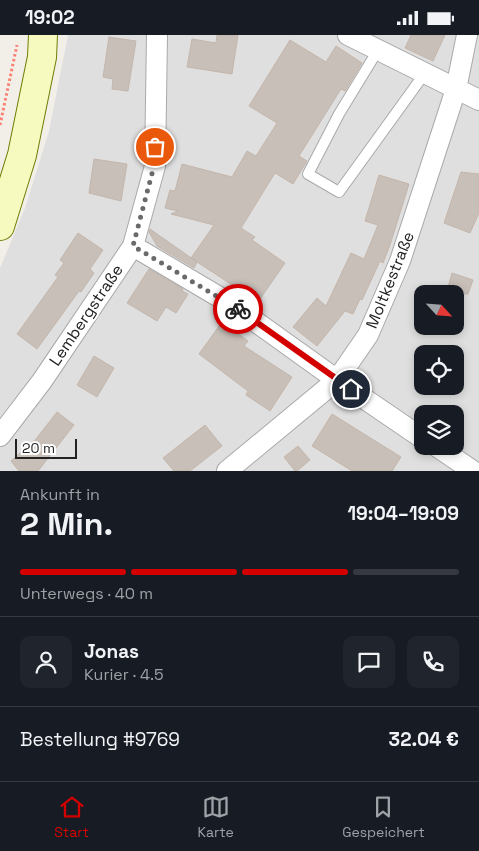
<!DOCTYPE html>
<html lang="de">
<head>
<meta charset="utf-8">
<style>
  :root { --surface:#171b24; --page:#20242c; --text:#f1f3f6; --muted:#9ea1a6; --line:#363941; --accent:#d40000 }
  body { margin:0; font-family:"Space Grotesk",sans-serif; background:var(--page); color:var(--text); height:100vh; display:flex; flex-direction:column; font-size:19px; white-space:nowrap }
  * { box-sizing:border-box; margin:0 }
  p { font-size:16px; color:var(--muted) }
  .icon { flex:none; width:28px; height:28px; fill:none; stroke:currentColor; stroke-width:2; stroke-linecap:round; stroke-linejoin:round }
  .map { position:relative; height:436px; overflow:hidden }
  .details { display:flex; flex-direction:column; background:var(--surface); flex:1 }
  .details>* { flex:none }
  .needle { width:32px; rotate:116deg }
  .controls { position:absolute; left:414px; top:250px; display:grid; gap:10px }
  .controls a { display:grid; place-items:center; width:50px; height:50px; border-radius:10px; background:var(--surface); box-shadow:0 2px 8px #0003; font-size:25px }
  .scale { position:absolute; left:15px; bottom:12px; width:62px; box-sizing:border-box; padding-left:5px; border:2px solid #222; border-top:0; font-size:14px; line-height:18px; white-space:nowrap; color:#222; -webkit-text-stroke:4px #fff; paint-order:stroke }
  .pin { position:absolute; display:grid; place-items:center; width:42px; height:42px; color:#fff; margin:-21px; border:2px solid #fff; border-radius:50%; box-shadow:0 1px 5px #0007 }
  .courier { position:absolute; display:grid; place-items:center; width:50px; height:50px; margin:-25px; border:4px solid #d40000; border-radius:50%; background:#fff; color:#222; box-shadow:0 1px 6px #0007 }
  .headline em { font-style:normal; font-weight:700 }
  .headline div { display:flex; flex-direction:column-reverse }
  .headline { display:flex; align-items:center; justify-content:space-between; height:85px; padding:0 20px }
  h1 { font-size:32px; font-weight:700; line-height:38px }
  .bar { display:grid; grid-template-columns:repeat(4,1fr); gap:8px 5px; align-content:center; height:60px; padding:0 20px }
  .bar i { height:6px; border-radius:4px; background:var(--line) }
  .bar .active { background:var(--accent) }
  .bar p { grid-column:span 4 }
  .line { display:flex; align-items:center; gap:12px; padding:0 20px; border-top:1px solid var(--line) }
  .line div { flex:1 }
  .round { display:grid; place-items:center; flex:none; width:52px; height:52px; border-radius:10px; background:var(--page) }
  .status { display:flex; justify-content:space-between; align-items:center; height:35px; padding:0 25px; background:var(--surface); direction:ltr }
  .status svg { height:14px; fill:currentColor }
  .dock { display:flex; justify-content:space-around; align-items:center; height:70px; border-top:1px solid var(--line); background:var(--surface); font-size:14px; color:var(--muted) }
  .dock a { display:grid; justify-items:center; gap:2px }
  .dock .active { color:var(--accent) }
  .map>svg:first-child { display:block }
  .residential { fill:#e0dfdf; fill-rule:evenodd }
  .building { fill:#c7bfb8; stroke:#c4b6ab }
  .lines { fill:none; stroke-linecap:round; stroke-linejoin:round }
  .lane-casing { stroke:#a9a9a9; stroke-width:12 }
  .street-casing { stroke:#a9a9a9; stroke-width:22 }
  .secondary-casing { stroke:#707d05; stroke-width:30 }
  .path { stroke:#fa8072; stroke-width:3; stroke-dasharray:2.5 2.5; stroke-linecap:butt }
  .lane { stroke:#fff; stroke-width:10 }
  .street { stroke:#fff; stroke-width:20 }
  .secondary { stroke:#f7fabf; stroke-width:28 }
  .done { stroke:#6b6a68; stroke-width:5; stroke-dasharray:0 9 }
  .route { stroke:#d40000; stroke-width:6 }
  .labels { text-anchor:middle; dominant-baseline:central; stroke-width:4; stroke-linejoin:round; paint-order:stroke }
  .street-label { font-size:16px; fill:#222; stroke:#fff }
</style>
</head>
<body>
<div class="status"><b>19:02</b><svg viewBox="0 0 49 12"><path d="M0 12V9h3v3zM5 12V6h3v6zM10 12V3h3v9zM15 12V0h3v12zM26 1h20v11H26zM47 4h2v5h-2z"/></svg></div>
<div class="map">
<svg width="479" height="436" viewBox="0 0 479 436">
  <rect width="100%" height="100%" fill="#f2efe9"/>
  <path class="residential" d="M 68,0 L 479,0 L 479,436 L 0,436 L 0,233 L 25,173 L 49,96 ZM 422,259 L 455,259 L 455,291 L 422,291 ZM 422,319 L 455,319 L 455,351 L 422,351 ZM 422,379 L 455,379 L 455,411 L 422,411 Z"/>
  <path class="building" d="M 217,0 L 238,0 L 232,39 L 187,32 L 192,4 L 216,8 Z
    M 411,0 L 445,0 L 433,26 L 405,13 Z
    M 109,2 L 136,6 L 128,56 L 112,54 L 113,44 L 103,42 Z
    M 290,5 L 326,27 L 336,11 L 362,28 L 345,56 L 341,54 L 299,121 L 307,126 L 293,149 L 275,138 L 241,193 L 255,202 L 252,205 L 285,228 L 258,267 L 191,223 L 214,190 L 171,179 L 178,176 L 165,173 L 170,155 L 175,156 L 182,129 L 232,142 L 247,116 L 256,121 L 277,88 L 249,71 Z
    M 94,124 L 127,129 L 121,166 L 89,158 Z
    M 461,137 L 479,139 L 479,178 L 470,198 L 444,188 Z
    M 379,140 L 409,149 L 390,210 L 383,228 L 380,226 L 362,265 L 360,264 L 353,279 L 345,276 L 317,311 L 293,292 L 317,263 L 326,271 L 351,218 L 364,224 L 378,190 L 365,186 Z
    M 150,194 L 197,227 L 194,233 L 157,211 L 149,197 Z
    M 78,198 L 103,215 L 90,234 L 94,238 L 81,257 L 79,256 L 37,314 L 17,299 L 58,242 L 55,240 L 64,228 L 60,225 Z
    M 149,234 L 183,254 L 182,256 L 188,259 L 176,278 L 166,272 L 157,286 L 127,268 Z
    M 452,238 L 473,245 L 468,259 L 446,259 Z
    M 222,287 L 248,306 L 244,311 L 292,342 L 270,376 L 246,360 L 248,356 L 199,319 Z
    M 94,321 L 114,333 L 97,362 L 77,350 Z
    M 57,377 L 74,390 L 38,436 L 19,436 L 11,426 L 36,404 Z
    M 332,379 L 401,422 L 392,436 L 352,436 L 312,411 Z
    M 205,390 L 222,411 L 190,436 L 174,436 L 163,423 Z
    M 298,411 L 310,425 L 297,436 L 295,436 L 284,422 Z"/>
  <g class="lines">
    <defs>
      <path id="lane" d="M 378,15 L 339,79 L 308,139 L 339,157 L 425,38"/>
      <path id="street" d="M 348,0 L 479,65
        M 133,211 L 231,269 L 337,345 L 422,403
        M 0,401 L 42,346 L 133,211 L 155,131 L 157,0
        M 436,411 L 473,436
        M 227,436 L 337,345 L 368,300 L 400,226 L 456,54 L 467,0"/>
      <path id="secondary" d="M 0,191 L 22,120 L 42,22 L 43,0"/>
    </defs>
    <use href="#lane" class="lane-casing"/>
    <use href="#street" class="street-casing"/>
    <use href="#secondary" class="secondary-casing"/>
    <path class="path" d="M 0,90 L 17,10"/>
    <use href="#lane" class="lane"/>
    <use href="#street" class="street"/>
    <use href="#secondary" class="secondary"/>
  </g>
  <g class="lines">
    <path class="done" d="M 155,112 L 154,131 L 133,211 L 238,274"/>
    <path class="route" d="M 238,274 L 351,354"/>
  </g>
  <g class="labels">
    <g class="street-label">
      <text transform="translate(390 245) rotate(-68)">Moltkestraße</text>
      <text transform="translate(86 280) rotate(-56)">Lembergstraße</text>
    </g>
  </g>
</svg>
<div class="controls">
<a><svg class="needle" viewBox="-14 -14 28 28"><path d="M0-13l5 13h-10z" fill="#e53935"/><path d="M0 13l5-13h-10z" fill="#9ea1a6"/></svg></a>
<a><svg class="icon" aria-label="locate" viewBox="0 0 24 24"><circle cx="12" cy="12" r="6"/><path d="M12 2v4M12 18v4M2 12h4M18 12h4"/></svg></a>
<a><svg class="icon" aria-label="layers" viewBox="0 0 24 24"><path d="M12 4l9 5-9 5-9-5zM3 14l9 5 9-5"/></svg></a>
</div>
<div class="scale">20 m</div>
<div class="pin" style="left:155px;top:112px;background:#ea580c"><svg class="icon" aria-label="bag" viewBox="0 0 24 24"><path d="M5 8h14l-1 12H6zM9 8a3 3 0 0 1 6 0"/></svg></div>
<div class="pin" style="left:351px;top:354px;background:#1f2937"><svg class="icon" aria-label="home" viewBox="0 0 24 24"><path d="M3 11l9-7 9 7M6 9v11h12V9"/></svg></div>
<div class="courier" style="left:238px;top:274px"><svg class="icon" aria-label="bike" viewBox="0 0 24 24"><circle cx="6" cy="16" r="4"/><circle cx="18" cy="16" r="4"/><path d="M6 16l4-8h5l3 8M10 8l3 8H6M13 5h3"/></svg></div>
</div>
<section class="details">
<div class="headline"><div><h1>2 Min.</h1><p>Ankunft in</p></div><em>19:04–19:09</em></div>
<div class="bar"><i class="active"></i><i class="active"></i><i class="active"></i><i></i><p>Unterwegs · 40 m</p></div>
<div class="line" style="height:90px"><a class="round"><svg class="icon" aria-label="person" viewBox="0 0 24 24"><circle cx="12" cy="8" r="4"/><path d="M4 21q1-7 8-7t8 7"/></svg></a><div><b>Jonas</b><p>Kurier · 4.5</p></div><a class="round"><svg class="icon" aria-label="chat" viewBox="0 0 24 24"><path d="M4 5h16v11H9l-5 4z"/></svg></a><a class="round"><svg class="icon" aria-label="phone" viewBox="0 0 24 24"><path d="M5 4h4l2 5-3 2q2 4 5 5l2-3 5 2v4C11 20 4 13 5 4z"/></svg></a></div>
<div class="line" style="height:65px"><div>Bestellung #9769</div><b>32.04 €</b></div>
</section>
<nav class="dock">
<a class="active"><svg class="icon" aria-label="home" viewBox="0 0 24 24"><path d="M3 11l9-7 9 7M6 9v11h12V9"/></svg>Start</a>
<a><svg class="icon" aria-label="map" viewBox="0 0 24 24"><path d="M3 6l6-2 6 2 6-2v14l-6 2-6-2-6 2zM9 4v14M15 6v14"/></svg>Karte</a>
<a><svg class="icon" aria-label="saved" viewBox="0 0 24 24"><path d="M7 4h10v16l-5-4-5 4z"/></svg>Gespeichert</a>
</nav>
</body>
</html>
